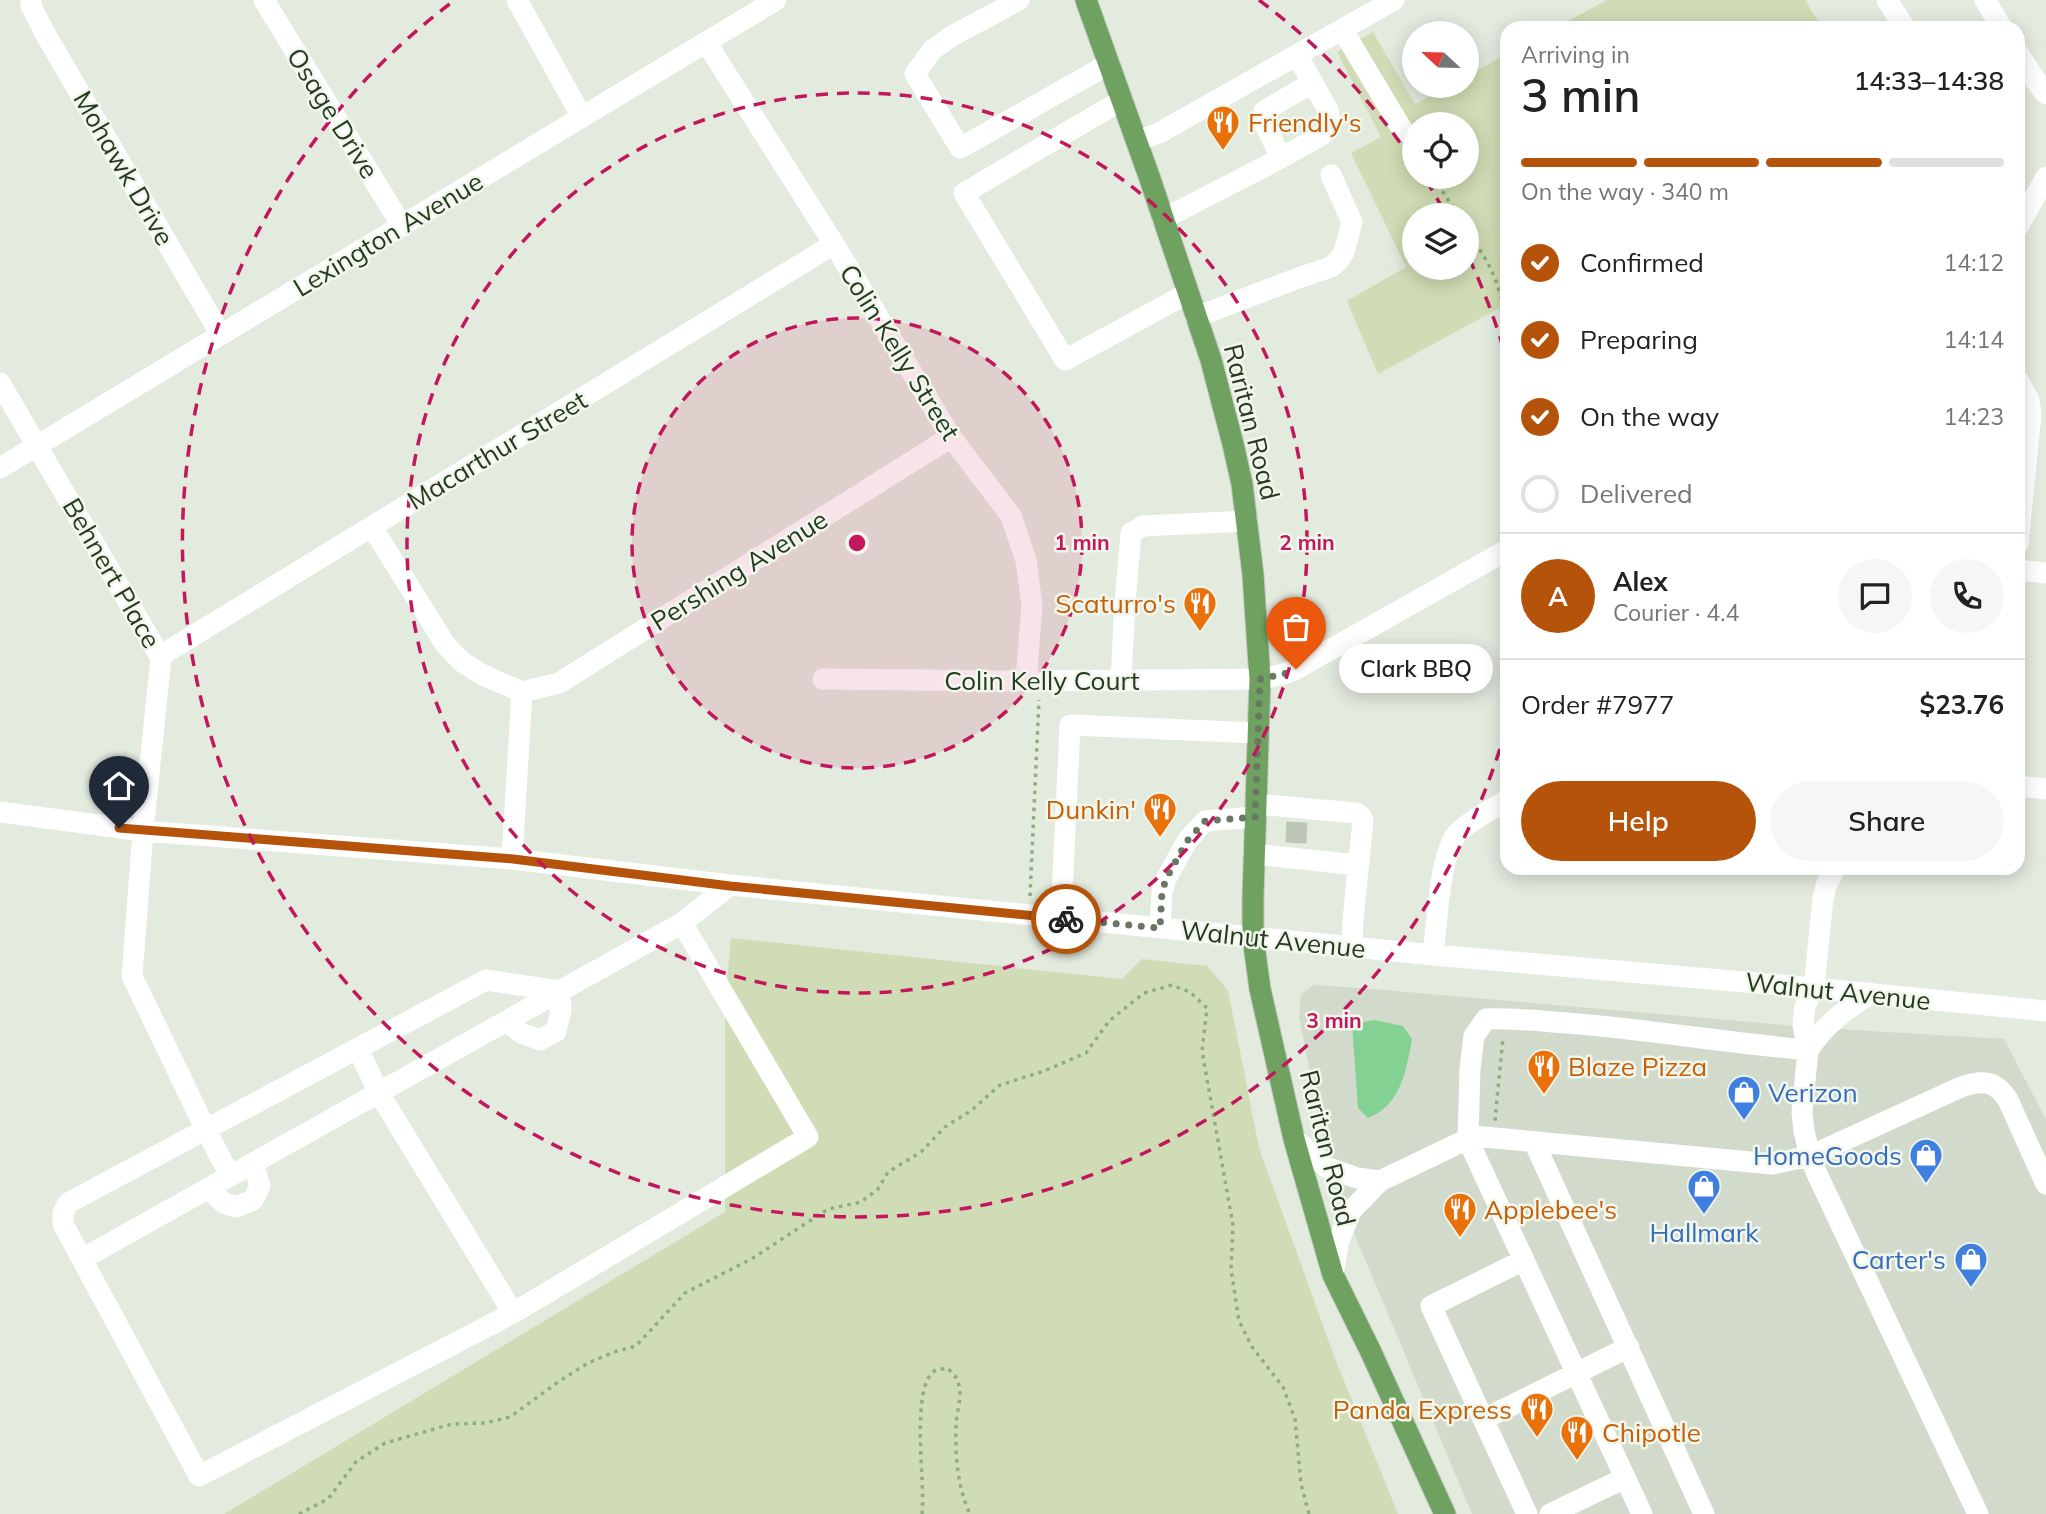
<!DOCTYPE html>
<html lang="en">
<head>
<meta charset="utf-8">
<style>
  :root { --surface:#fff; --page:#f6f6f6; --text:#222; --muted:#767676; --line:#e0e0e0; --accent:#b45309 }
  body { margin:0; font-family:Mulish,sans-serif; background:var(--page); color:var(--text); height:100vh; display:flex; flex-direction:column; font-size:26px; white-space:nowrap }
  * { box-sizing:border-box; margin:0 }
  p { font-size:23px; color:var(--muted) }
  .icon { flex:none; width:38px; height:38px; fill:none; stroke:currentColor; stroke-width:2; stroke-linecap:round; stroke-linejoin:round }
  .map { position:relative; flex:1; overflow:hidden }
  .drawer { position:absolute; left:1500px; top:21px; width:525px; height:854px; display:flex; flex-direction:column; background:var(--surface); border-radius:21px; box-shadow:0 4px 18px #0003 }
  .drawer>* { flex:none }
  .needle { width:46px; rotate:292deg }
  .tools { position:absolute; left:1402px; top:21px; display:grid; gap:14px }
  .tools a { display:grid; place-items:center; width:77px; height:77px; border-radius:50%; background:var(--surface); box-shadow:0 4px 18px #0003; font-size:35px }
  .pin { position:absolute; display:grid; place-items:center; width:60px; height:60px; color:#fff; margin:-72px -30px; border-radius:50% 50% 50% 0; rotate:-45deg; box-shadow:0 0 7px #0007 }
  .pin .icon { rotate:45deg }
  .courier { position:absolute; display:grid; place-items:center; width:70px; height:70px; margin:-35px; border:5px solid #b45309; border-radius:50%; background:#fff; color:#222; box-shadow:0 2px 9px #0007 }
  .bubble { position:absolute; height:49px; border-radius:24px; background:var(--surface); box-shadow:0 4px 18px #0003; font-size:23px; font-weight:600; line-height:49px; text-align:center }
  .headline em { font-style:normal; font-weight:600 }
  .headline div { display:flex; flex-direction:column-reverse }
  .headline { display:flex; align-items:center; justify-content:space-between; height:119px; padding:0 21px }
  h1 { font-size:46px; font-weight:600; line-height:52px }
  .bar { display:grid; grid-template-columns:repeat(4,1fr); gap:10px 7px; align-content:center; height:84px; padding:0 21px }
  .bar i { height:9px; border-radius:5px; background:var(--line) }
  .bar .active { background:var(--accent) }
  .bar p { grid-column:span 4 }
  .line { display:flex; align-items:center; gap:18px; padding:0 21px; border-top:2px solid var(--line) }
  .line div { flex:1 }
  .round { display:grid; place-items:center; flex:none; width:74px; height:74px; border-radius:37px; background:var(--page) }
  ol { padding:0 21px; list-style:none }
  li { display:flex; align-items:center; gap:21px; height:77px }
  li p { margin-inline-start:auto }
  li .icon { padding:7px; border-radius:50%; background:var(--accent); color:#fff; stroke-width:4 }
  li:last-child { color:var(--muted) }
  li i { width:38px; height:38px; border:4px solid var(--line); border-radius:50% }
  .cta { display:flex; gap:14px; margin-top:auto; padding:14px 21px }
  .cta a { flex:1; height:80px; border-radius:42px; background:var(--accent); color:#fff; font-size:28px; font-weight:600; line-height:80px; text-align:center }
  .cta a+a { background:var(--page); color:var(--text) }
  .map>svg:first-child { display:block }
  .built { fill:#d2dacc }
  .green { fill:#d0dcb5; fill-rule:evenodd }
  .water { fill:#83d293 }
  .lines { fill:none; stroke-linecap:round; stroke-linejoin:round }
  .minor-tunnel { stroke:#bdc7b8; stroke-width:21; stroke-dasharray:21 10; stroke-linecap:butt }
  .major-casing { stroke:#c2c8c0; stroke-width:23 }
  .path { stroke:#8baf7d; stroke-width:3.5; stroke-dasharray:3.5 5; stroke-linecap:butt }
  .minor { stroke:#fff; stroke-width:21 }
  .major { stroke:#6fa161; stroke-width:21 }
  .done { stroke:#687862; stroke-width:7; stroke-dasharray:0 12.6 }
  .route { stroke:#b45309; stroke-width:9 }
  .ring { fill:none; stroke:#c2185b; stroke-width:3.5; stroke-dasharray:12 9 }
  .labels { text-anchor:middle; dominant-baseline:central; stroke-width:5; stroke-linejoin:round; paint-order:stroke }
  .street-label { font-size:26px; fill:#253a1f; stroke:#f2f7ee }
  .food-label { font-size:26px; fill:#c56008; stroke:#f2f7ee; text-anchor:start }
  .shop-label { font-size:26px; fill:#366cbe; stroke:#f2f7ee; text-anchor:end }
  .centre { fill:#c2185b; stroke:#f2f7ee; stroke-width:3.5 }
  .ring-label { font-size:21px; text-anchor:middle; font-weight:bold; fill:#c2185b; stroke:#f2f7ee; stroke-width:5; stroke-linejoin:round; paint-order:stroke }
</style>
</head>
<body>
<div class="map">
<svg width="2046" height="1514" viewBox="0 0 2046 1514">
  <rect width="100%" height="100%" fill="#e3eade"/>
  <path class="built" d="M 1314,985 L 1373,989 L 1819,1028 L 2004,1039 L 2046,1120 L 2046,1514 L 1472,1514 L 1351,1226 L 1327,1157 L 1299,1017 L 1301,994 Z"/>
  <path class="green" d="M 1607,0 L 1805,0 L 1822,28 L 1555,28 Z
    M 1373,32 L 1415,104 L 1449,86 L 1466,86 L 1467,76 L 1507,54 L 1507,304 L 1378,374 L 1347,301 L 1406,267 L 1351,153 L 1381,137 L 1337,52 ZM 1414,124 L 1466,124 L 1466,177 L 1414,177 ZM 1414,215 L 1466,215 L 1466,268 L 1414,268 Z
    M 731,938 L 1122,979 L 1142,959 L 1207,966 L 1228,990 L 1259,1148 L 1334,1356 L 1398,1514 L 224,1514 L 725,1212 L 725,1003 Z"/>
  <path class="water" d="M 1374,1020 L 1403,1026 L 1412,1039 C 1406,1071 1401,1105 1368,1118 L 1358,1108 L 1352,1024 Z"/>
  <g class="lines">
    <path class="minor-tunnel" d="M 1296,843 L 1297,820"/>
    <defs>
      <path id="major" d="M 1086,0 L 1149,176 L 1211,360 L 1233,444 L 1242,484 L 1253,575 L 1260,679 L 1253,897 L 1253,938 L 1260,989 L 1294,1139 L 1333,1275 L 1370,1350 L 1445,1514"/>
    </defs>
    <use href="#major" class="major-casing"/>
    <path class="path" d="M 1433,177 L 1458,215
      M 1466,228 L 1488,263 L 1496,281 L 1507,315
      M 1030,896 L 1039,700
      M 1497,1119 L 1495,1119 L 1503,1038
      M 299,1514 L 328,1499 L 356,1462 L 385,1443 L 452,1424 L 485,1423 L 510,1417 L 561,1380 L 588,1363 L 614,1352 L 636,1346 L 685,1293 L 753,1258 L 828,1209 L 861,1202 L 878,1189 L 888,1172 L 921,1152 L 945,1127 L 972,1110 L 1000,1085 L 1044,1071 L 1086,1053 L 1109,1021 L 1144,993 L 1172,985 L 1190,992 L 1207,1008 L 1202,1051 L 1233,1225 L 1231,1269 L 1239,1321 L 1252,1347 L 1283,1387 L 1295,1419 L 1301,1484 L 1309,1514
      M 922,1514 C 926,1486 909,1384 936,1370 C 940,1369 944,1369 947,1368 C 953,1373 958,1378 959,1386 C 962,1397 957,1412 956,1423 C 955,1454 957,1486 970,1514"/>
    <path class="minor" d="M 31,0 L 31,6 L 47,37 L 221,335
      M 264,0 L 402,226
      M 517,0 L 582,117
      M 1019,0 L 952,36 L 932,50 L 915,74 L 960,148 L 1109,64
      M 1887,0 L 1905,28
      M 1985,0 L 2002,28
      M 1342,29 L 1403,131
      M 706,42 L 834,244 L 951,437 L 1011,516 L 1026,560 L 1032,605 L 1026,681
      M 2018,53 L 2040,87 L 2046,94
      M 1122,100 L 964,193 L 1065,360 L 1188,293
      M 1137,141 L 1159,133 L 1394,0
      M 1281,158 L 1262,118 L 1264,111 L 1312,83
      M 1163,219 L 1264,167 L 1322,135 L 1330,125 L 1328,110 L 1297,55
      M 2018,227 L 2046,177
      M 1196,317 L 1301,277 L 1331,267 L 1339,260 L 1344,252 L 1352,222 L 1331,175
      M 2018,380 L 2029,400 L 2031,415 L 2018,544
      M 0,383 L 161,658 L 143,831 L 132,976 L 206,1130 L 230,1176
      M 0,468 L 776,0
      M 372,527 L 445,644 L 462,662 L 483,675 L 522,692
      M 2018,570 L 2046,573
      M 160,656 L 834,244
      M 823,679 L 1026,681 L 1260,679 L 1284,674 L 1296,669 L 1507,550
      M 1121,680 L 1125,602 L 1131,533 L 1143,526 L 1247,521
      M 522,692 L 559,683 L 951,437
      M 2018,786 L 2046,789
      M 1256,804 L 1356,813 L 1361,816 L 1363,821 L 1353,920 L 1352,947
      M 0,812 L 143,831 L 512,859 L 730,885 L 1433,955 L 1814,988 L 2046,1011
      M 1254,854 L 1358,865
      M 512,859 L 522,692
      M 1835,868 L 1826,886 L 1823,898 L 1814,988 L 1805,1006 L 1803,1025 L 1808,1050 L 1802,1112 L 1804,1131 L 1810,1156 L 1961,1087 C 1983,1080 1995,1080 2008,1100 L 2046,1184
      M 1061,918 L 1070,725 L 1258,733
      M 682,923 L 808,1137 L 513,1313 L 199,1476 L 63,1224 L 63,1213 L 68,1203 L 486,980 L 560,991 L 682,923 L 730,885
      M 1160,928 L 1162,892 L 1166,879 L 1187,841 L 1205,821 L 1255,817
      M 1433,955 C 1437,924 1439,864 1454,838 C 1461,825 1494,808 1507,800
      M 358,1049 L 379,1093 L 513,1313
      M 1808,1050 C 1825,1025 1845,1009 1871,994
      M 1294,1139 L 1326,1167 L 1357,1178 L 1380,1181
      M 1534,1142 L 1704,1514
      M 208,1188 L 224,1203 L 236,1207 L 253,1200 L 260,1186 L 253,1163
      M 82,1259 L 560,991 L 561,1010 L 556,1031 L 540,1040 L 521,1033 L 507,1021
      M 1524,1260 L 1431,1306 L 1527,1514
      M 1333,1275 L 1339,1240 L 1351,1211 L 1380,1181 L 1474,1136 L 1772,1164 L 1810,1156 L 1817,1174 L 1978,1514
      M 1484,1419 L 1629,1347
      M 1550,1514 L 1625,1478
      M 1642,1514 L 1468,1140 L 1470,1069 L 1474,1036 L 1486,1019 C 1513,1018 1540,1021 1567,1023 C 1647,1029 1727,1043 1808,1050"/>
    <use href="#major" class="major"/>
  </g>
  <g class="lines">
    <path class="done" d="M 1066,919 L 1160,928 L 1162,892 L 1166,879 L 1187,841 L 1205,821 L 1255,817 L 1260,679 L 1284,674 L 1296,669"/>
    <path class="route" d="M 119,828 L 513,859 L 730,886 L 1066,919"/>
  </g>
  <circle cx="857" cy="543" r="225" fill="#c2185b" fill-opacity=".12"/>
  <g class="ring">
    <circle cx="857" cy="543" r="225"/>
    <circle cx="857" cy="543" r="450"/>
    <path d="M1506 729A675 675 0 1 1 455 0M1259 0A675 675 0 0 1 1413 161M1426 180A675 675 0 0 1 1444 211M1469 258A675 675 0 0 1 1506 357"/>
  </g>
  <defs>
    <symbol id="restaurant-pin" viewBox="-11 -11 22 30"><path d="M0 17L-7.5 6A9.5 9.5 0 1 1 7.5 6Z" fill="#e8710a" stroke="#f2f7ee"/><path d="M-5-6h1v4h1v-4h1v4h1v-4h1v5L-1.5 .5V6h-2V.5L-5-1ZM5-6V6H3V1.5H1.5Q1.5-4 5-6Z" fill="#fff"/></symbol>
    <symbol id="shop-pin" viewBox="-11 -11 22 30"><path d="M0 17L-7.5 6A9.5 9.5 0 1 1 7.5 6Z" fill="#3f7fe0" stroke="#f2f7ee"/><path d="M-5-2.5h2.3a2.7 3.5 0 0 1 5.4 0H5L5.5 6h-11ZM-1.5-2.5h3a1.5 2.3 0 0 0-3 0Z" fill="#fff"/></symbol>
  </defs>
  <g fill-rule="evenodd">
    <use href="#restaurant-pin" x="1204" y="103" width="38" height="52"/>
    <use href="#restaurant-pin" x="1181" y="584" width="38" height="52"/>
    <use href="#restaurant-pin" x="1141" y="790" width="38" height="52"/>
    <use href="#restaurant-pin" x="1525" y="1047" width="38" height="52"/>
    <use href="#shop-pin" x="1725" y="1073" width="38" height="52"/>
    <use href="#shop-pin" x="1907" y="1136" width="38" height="52"/>
    <use href="#shop-pin" x="1685" y="1167" width="38" height="52"/>
    <use href="#restaurant-pin" x="1441" y="1190" width="38" height="52"/>
    <use href="#shop-pin" x="1952" y="1240" width="38" height="52"/>
    <use href="#restaurant-pin" x="1518" y="1390" width="38" height="52"/>
    <use href="#restaurant-pin" x="1558" y="1413" width="38" height="52"/>
  </g>
  <g class="labels">
    <g class="street-label">
      <text transform="translate(333 113) rotate(58)">Osage Drive</text>
      <text transform="translate(124 168) rotate(60)">Mohawk Drive</text>
      <text transform="translate(388 234) rotate(-31)">Lexington Avenue</text>
      <text transform="translate(900 352) rotate(58)">Colin Kelly Street</text>
      <text transform="translate(1252 422) rotate(76)">Raritan Road</text>
      <text transform="translate(497 450) rotate(-31)">Macarthur Street</text>
      <text transform="translate(739 570) rotate(-32)">Pershing Avenue</text>
      <text transform="translate(112 573) rotate(60)">Behnert Place</text>
      <text x="1042" y="680">Colin Kelly Court</text>
      <text transform="translate(1273 939) rotate(6)">Walnut Avenue</text>
      <text transform="translate(1838 991) rotate(6)">Walnut Avenue</text>
      <text transform="translate(1328 1148) rotate(76)">Raritan Road</text>
    </g>
    <g class="food-label">
      <text x="1248" y="122">Friendly's</text>
      <text x="1176" y="603" text-anchor="end">Scaturro's</text>
      <text x="1136" y="809" text-anchor="end">Dunkin'</text>
      <text x="1568" y="1066">Blaze Pizza</text>
      <text x="1484" y="1209">Applebee's</text>
      <text x="1512" y="1409" text-anchor="end">Panda Express</text>
      <text x="1602" y="1432">Chipotle</text>
    </g>
    <g class="shop-label">
      <text x="1768" y="1092" text-anchor="start">Verizon</text>
      <text x="1902" y="1155">HomeGoods</text>
      <text x="1704" y="1232" text-anchor="middle">Hallmark</text>
      <text x="1946" y="1259">Carter's</text>
    </g>
  </g>
  <circle cx="857" cy="543" r="10" class="centre"/>
  <g class="ring-label">
    <text x="1082" y="550">1 min</text>
    <text x="1307" y="550">2 min</text>
    <text x="1334" y="1028">3 min</text>
  </g>
</svg>
<div class="tools">
<a><svg class="needle" viewBox="-14 -14 28 28"><path d="M0-13l5 13h-10z" fill="#e53935"/><path d="M0 13l5-13h-10z" fill="#767676"/></svg></a>
<a><svg class="icon" aria-label="locate" viewBox="0 0 24 24"><circle cx="12" cy="12" r="6"/><path d="M12 2v4M12 18v4M2 12h4M18 12h4"/></svg></a>
<a><svg class="icon" aria-label="layers" viewBox="0 0 24 24"><path d="M12 4l9 5-9 5-9-5zM3 14l9 5 9-5"/></svg></a>
</div>
<div class="pin" style="left:1296px;top:669px;background:#ea580c"><svg class="icon" aria-label="bag" viewBox="0 0 24 24"><path d="M5 8h14l-1 12H6zM9 8a3 3 0 0 1 6 0"/></svg></div>
<div class="pin" style="left:119px;top:828px;background:#1f2937"><svg class="icon" aria-label="home" viewBox="0 0 24 24"><path d="M3 11l9-7 9 7M6 9v11h12V9"/></svg></div>
<div class="courier" style="left:1066px;top:919px"><svg class="icon" aria-label="bike" viewBox="0 0 24 24"><circle cx="6" cy="16" r="4"/><circle cx="18" cy="16" r="4"/><path d="M6 16l4-8h5l3 8M10 8l3 8H6M13 5h3"/></svg></div>
<div class="bubble" style="left:1339px;top:644px;width:154px">Clark BBQ</div>
<section class="drawer">
<div class="headline"><div><h1>3 min</h1><p>Arriving in</p></div><em>14:33–14:38</em></div>
<div class="bar"><i class="active"></i><i class="active"></i><i class="active"></i><i></i><p>On the way · 340 m</p></div>
<ol>
<li><svg class="icon" aria-label="check" viewBox="0 0 24 24"><path d="M5 12l5 5 9-10"/></svg>Confirmed<p>14:12</p></li>
<li><svg class="icon" aria-label="check" viewBox="0 0 24 24"><path d="M5 12l5 5 9-10"/></svg>Preparing<p>14:14</p></li>
<li><svg class="icon" aria-label="check" viewBox="0 0 24 24"><path d="M5 12l5 5 9-10"/></svg>On the way<p>14:23</p></li>
<li><i></i>Delivered</li>
</ol>
<div class="line" style="height:126px"><b class="round" style="background:var(--accent);color:#fff">A</b><div><b>Alex</b><p>Courier · 4.4</p></div><a class="round"><svg class="icon" aria-label="chat" viewBox="0 0 24 24"><path d="M4 5h16v11H9l-5 4z"/></svg></a><a class="round"><svg class="icon" aria-label="phone" viewBox="0 0 24 24"><path d="M5 4h4l2 5-3 2q2 4 5 5l2-3 5 2v4C11 20 4 13 5 4z"/></svg></a></div>
<div class="line" style="height:91px"><div>Order #7977</div><b>$23.76</b></div>
<div class="cta"><a>Help</a><a>Share</a></div>
</section>
</div>
</body>
</html>
